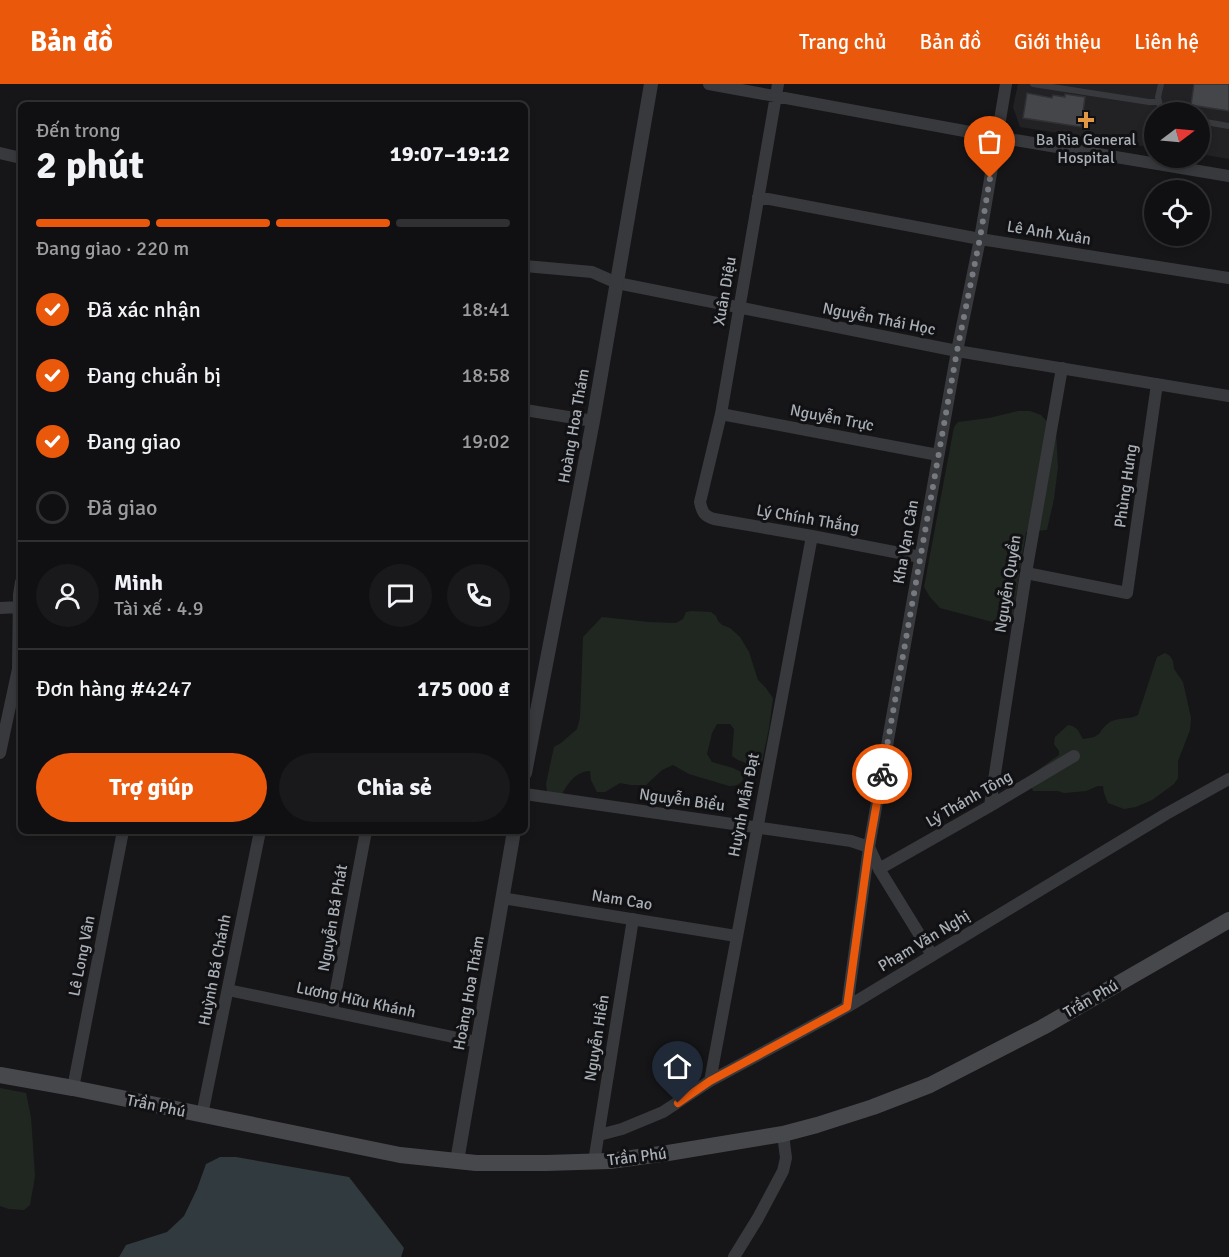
<!DOCTYPE html>
<html lang="vi">
<head>
<meta charset="utf-8">
<style>
  :root { --surface:#101012; --page:#19191b; --text:#f1f3f6; --muted:#9c9d9f; --line:#303032; --accent:#ea580c }
  body { margin:0; font-family:Signika,sans-serif; background:var(--page); color:var(--text); height:100vh; display:flex; flex-direction:column; font-size:22px; white-space:nowrap }
  * { box-sizing:border-box; margin:0 }
  p { font-size:20px; color:var(--muted) }
  .icon { flex:none; width:33px; height:33px; fill:none; stroke:currentColor; stroke-width:2; stroke-linecap:round; stroke-linejoin:round }
  .map { position:relative; flex:1; overflow:hidden }
  .panel { position:absolute; left:18px; top:18px; width:510px; height:732px; display:flex; flex-direction:column; background:var(--surface); border-radius:9px; box-shadow:0 3px 9px #0003,0 0 0 2px var(--line) }
  .panel>* { flex:none }
  .needle { width:39px; rotate:74deg }
  .controls { position:absolute; left:1144px; top:18px; display:grid; gap:12px }
  .controls a { display:grid; place-items:center; width:66px; height:66px; border-radius:50%; background:var(--surface); box-shadow:0 3px 9px #0003,0 0 0 2px var(--line); font-size:30px }
  .pin { position:absolute; display:grid; place-items:center; width:51px; height:51px; color:#fff; margin:-62px -26px; border-radius:50% 50% 50% 0; rotate:-45deg; box-shadow:0 0 6px #0007 }
  .pin .icon { rotate:45deg }
  .courier { position:absolute; display:grid; place-items:center; width:60px; height:60px; margin:-30px; border:4px solid #ea580c; border-radius:50%; background:#fff; color:#222; box-shadow:0 2px 8px #0007 }
  .overview em { font-style:normal; font-weight:700 }
  .overview div { display:flex; flex-direction:column-reverse }
  .overview { display:flex; align-items:center; justify-content:space-between; height:102px; padding:0 18px }
  h1 { font-size:39px; font-weight:700; line-height:45px }
  .bar { display:grid; grid-template-columns:repeat(4,1fr); gap:9px 6px; align-content:center; height:72px; padding:0 18px }
  .bar i { height:8px; border-radius:4px; background:var(--line) }
  .bar .current { background:var(--accent) }
  .bar p { grid-column:span 4 }
  .line { display:flex; align-items:center; gap:15px; padding:0 18px; border-top:2px solid var(--line) }
  .line div { flex:1 }
  .round { display:grid; place-items:center; flex:none; width:63px; height:63px; border-radius:32px; background:var(--page) }
  ol { padding:0 18px; list-style:none }
  li { display:flex; align-items:center; gap:18px; height:66px }
  li p { margin-inline-start:auto }
  li .icon { padding:6px; border-radius:50%; background:var(--accent); color:#fff; stroke-width:4 }
  li:last-child { color:var(--muted) }
  li i { width:33px; height:33px; border:3px solid var(--line); border-radius:50% }
  .button { display:flex; gap:12px; margin-top:auto; padding:12px 18px }
  .button a { flex:1; height:69px; border-radius:36px; background:var(--accent); color:#fff; font-size:24px; font-weight:700; line-height:69px; text-align:center }
  .button a+a { background:var(--page); color:var(--text) }
  header { display:flex; align-items:center; gap:36px; box-sizing:border-box; height:84px; padding:0 30px; background:var(--accent); color:#fff }
  header strong { font-size:28px }
  nav { display:flex; gap:33px; margin-inline-start:auto; font-size:21px }
  .map>svg:first-child { display:block }
  .built { fill:#222225 }
  .green { fill:#202721 }
  .water { fill:#303a3f }
  .building { fill:#45464a; stroke:#303134; stroke-width:1.5 }
  .lines { fill:none; stroke-linecap:round; stroke-linejoin:round }
  .service { stroke:#37393c; stroke-width:6 }
  .minor { stroke:#37393c; stroke-width:12 }
  .tertiary { stroke:#37393c; stroke-width:14 }
  .secondary { stroke:#46484c; stroke-width:16 }
  .done { stroke:#76797f; stroke-width:6; stroke-dasharray:0 10.8 }
  .route { stroke:#ea580c; stroke-width:8 }
  .poi-dot { fill:#e19744; stroke:#111113; stroke-width:2 }
  .labels { text-anchor:middle; dominant-baseline:central; stroke-width:6; stroke-linejoin:round; paint-order:stroke }
  .poi-label { font-size:16px; fill:#a9afb6; stroke:#111113 }
  .street-label { font-size:16px; fill:#a9afb6; stroke:#111113 }
</style>
</head>
<body>
<header>
<strong>Bản đồ</strong>
<nav><a>Trang chủ</a><a>Bản đồ</a><a>Giới thiệu</a><a>Liên hệ</a></nav>
</header>
<div class="map">
<svg width="1229" height="1173" viewBox="0 0 1229 1173">
  <rect width="100%" height="100%" fill="#161618"/>
  <path class="built" d="M 1018,0 L 1229,0 L 1229,75 L 1200,70 L 1200,28 L 1155,28 L 1155,64 L 1020,43 L 1013,23 Z"/>
  <path class="green" d="M 1018,327 L 1030,327 L 1041,331 L 1056,347 L 1058,383 L 1054,415 L 1047,446 L 1026,448 L 1015,519 L 1015,531 L 1009,539 L 1000,540 L 940,524 L 930,513 L 924,503 L 954,343 L 958,338 L 989,334 Z
    M 692,527 L 711,528 L 716,532 L 718,537 L 722,541 L 730,544 L 740,553 L 749,568 L 758,596 L 765,603 L 773,614 L 769,644 L 762,678 L 754,682 L 738,676 L 732,672 L 734,645 L 730,640 L 717,640 L 712,649 L 707,670 L 712,678 L 733,684 L 741,688 L 743,696 C 739,701 736,702 729,702 L 689,690 L 673,681 L 662,686 L 646,701 L 631,701 L 620,699 L 605,708 L 597,708 L 591,696 L 590,687 C 572,688 566,704 557,718 L 549,719 L 546,700 L 554,663 L 561,659 L 577,645 L 580,634 L 583,553 L 602,533 L 649,538 L 676,539 L 683,535 L 686,528 Z
    M 1165,569 L 1170,572 L 1173,577 L 1174,585 L 1183,598 L 1191,634 L 1190,646 L 1178,677 L 1178,694 L 1174,700 L 1152,716 L 1136,723 L 1124,725 L 1108,719 L 1104,709 L 1103,702 L 1098,702 L 1086,707 L 1064,709 L 1058,707 L 1033,707 L 1028,693 L 1059,671 L 1059,667 L 1054,660 L 1055,653 L 1068,641 C 1078,643 1078,647 1083,655 C 1104,653 1097,647 1110,638 C 1119,633 1129,636 1138,631 L 1157,573 Z
    M 0,1004 L 26,1009 L 31,1033 L 35,1092 L 30,1121 L 24,1126 L 9,1125 L 0,1122 Z"/>
  <path class="water" d="M 220,1073 L 236,1073 L 349,1093 L 404,1164 L 401,1173 L 119,1173 L 126,1161 L 167,1148 L 184,1132 L 197,1105 L 206,1080 Z"/>
  <path class="building" d="M 1194,0 L 1229,0 L 1229,27 L 1191,21 Z
    M 1027,9 L 1052,14 L 1053,11 L 1065,13 L 1065,10 L 1085,13 L 1081,43 L 1023,34 Z"/>
  <g class="lines">
    <path class="service" d="M 1033,0 L 1149,18 L 1159,18
      M 1161,0 L 1158,13 L 1160,22 L 1168,28
      M 1200,37 L 1229,42"/>
    <path class="minor" d="M 709,0 L 997,53 L 1229,92
      M 778,0 L 721,330 L 700,418 C 702,428 704,432 714,435 L 812,452 L 920,473
      M 0,69 L 21,74
      M 758,113 L 980,155 L 1229,194
      M 525,182 L 592,188 L 617,199 L 957,267 L 1229,312
      M 525,326 L 593,337
      M 721,330 L 938,371
      M 1026,489 L 1127,509 L 1157,300
      M 0,524 L 21,523
      M 0,669 L 18,585 L 19,511 L 21,498
      M 525,710 L 851,757 L 869,763 L 879,785 L 932,871
      M 990,722 L 1026,489 L 1062,284
      M 879,785 L 990,722 L 1074,672
      M 502,814 L 736,852
      M 228,906 L 477,958
      M 847,923 L 869,763 L 957,267 L 980,155 L 1006,0
      M 332,927 L 366,747
      M 710,997 L 812,452
      M 73,1004 L 123,747
      M 202,1031 L 260,747
      M 599,1051 L 622,1045 L 663,1028 L 710,997 L 847,923 L 1166,730 L 1229,695
      M 594,1078 L 633,835
      M 734,1173 L 758,1134 L 783,1087 L 786,1074 L 783,1050"/>
    <path class="tertiary" d="M 525,689 L 593,337 L 651,0
      M 457,1077 L 514,747"/>
    <path class="secondary" d="M 0,991 L 73,1004 L 400,1071 L 476,1079 L 546,1079 L 610,1077 L 668,1069 L 783,1050 L 817,1041 L 873,1023 L 930,1001 L 1043,943 L 1229,836"/>
  </g>
  <g class="lines">
    <path class="done" d="M 882,690 L 957,267 L 980,154 L 990,94"/>
    <path class="route" d="M 678,1019 L 710,997 L 847,923 L 869,763 L 882,690"/>
  </g>
  <path class="poi-dot" d="M1083 27h6v6h6v6h-6v6h-6v-6h-6v-6h6z"/>
  <g class="labels">
    <g class="poi-label">
      <text x="1086" y="56">Ba Ria General<tspan x="1086" dy="18">Hospital</tspan></text>
    </g>
    <g class="street-label">
      <text transform="translate(1049 149) rotate(9)">Lê Anh Xuân</text>
      <text transform="translate(725 207) rotate(-80)">Xuân Diệu</text>
      <text transform="translate(879 235) rotate(11)">Nguyễn Thái Học</text>
      <text transform="translate(832 334) rotate(11)">Nguyễn Trực</text>
      <text transform="translate(574 342) rotate(-80)">Hoàng Hoa Thám</text>
      <text transform="translate(1126 402) rotate(-82)">Phùng Hưng</text>
      <text transform="translate(808 435) rotate(10)">Lý Chính Thắng</text>
      <text transform="translate(906 458) rotate(-80)">Kha Vạn Cân</text>
      <text transform="translate(1008 500) rotate(-81)">Nguyễn Quyền</text>
      <text transform="translate(969 715) rotate(-30)">Lý Thánh Tông</text>
      <text transform="translate(682 716) rotate(8)">Nguyễn Biểu</text>
      <text transform="translate(744 721) rotate(-79)">Huỳnh Mẫn Đạt</text>
      <text transform="translate(622 816) rotate(9)">Nam Cao</text>
      <text transform="translate(333 834) rotate(-80)">Nguyễn Bá Phát</text>
      <text transform="translate(924 857) rotate(-31)">Phạm Văn Nghị</text>
      <text transform="translate(82 872) rotate(-79)">Lê Long Vân</text>
      <text transform="translate(215 886) rotate(-79)">Huỳnh Bá Chánh</text>
      <text transform="translate(469 909) rotate(-80)">Hoàng Hoa Thám</text>
      <text transform="translate(1091 915) rotate(-30)">Trần Phú</text>
      <text transform="translate(356 916) rotate(12)">Lương Hữu Khánh</text>
      <text transform="translate(597 954) rotate(-81)">Nguyễn Hiền</text>
      <text transform="translate(156 1022) rotate(12)">Trần Phú</text>
      <text transform="translate(637 1073) rotate(-7)">Trần Phú</text>
    </g>
  </g>
</svg>
<div class="controls">
<a><svg class="needle" viewBox="-14 -14 28 28"><path d="M0-13l5 13h-10z" fill="#e53935"/><path d="M0 13l5-13h-10z" fill="#9c9d9f"/></svg></a>
<a><svg class="icon" aria-label="locate" viewBox="0 0 24 24"><circle cx="12" cy="12" r="6"/><path d="M12 2v4M12 18v4M2 12h4M18 12h4"/></svg></a>
</div>
<div class="pin" style="left:990px;top:94px;background:#ea580c"><svg class="icon" aria-label="bag" viewBox="0 0 24 24"><path d="M5 8h14l-1 12H6zM9 8a3 3 0 0 1 6 0"/></svg></div>
<div class="pin" style="left:678px;top:1019px;background:#1f2937"><svg class="icon" aria-label="home" viewBox="0 0 24 24"><path d="M3 11l9-7 9 7M6 9v11h12V9"/></svg></div>
<div class="courier" style="left:882px;top:690px"><svg class="icon" aria-label="bike" viewBox="0 0 24 24"><circle cx="6" cy="16" r="4"/><circle cx="18" cy="16" r="4"/><path d="M6 16l4-8h5l3 8M10 8l3 8H6M13 5h3"/></svg></div>
<section class="panel">
<div class="overview"><div><h1>2 phút</h1><p>Đến trong</p></div><em>19:07–19:12</em></div>
<div class="bar"><i class="current"></i><i class="current"></i><i class="current"></i><i></i><p>Đang giao · 220 m</p></div>
<ol>
<li><svg class="icon" aria-label="check" viewBox="0 0 24 24"><path d="M5 12l5 5 9-10"/></svg>Đã xác nhận<p>18:41</p></li>
<li><svg class="icon" aria-label="check" viewBox="0 0 24 24"><path d="M5 12l5 5 9-10"/></svg>Đang chuẩn bị<p>18:58</p></li>
<li><svg class="icon" aria-label="check" viewBox="0 0 24 24"><path d="M5 12l5 5 9-10"/></svg>Đang giao<p>19:02</p></li>
<li><i></i>Đã giao</li>
</ol>
<div class="line" style="height:108px"><a class="round"><svg class="icon" aria-label="person" viewBox="0 0 24 24"><circle cx="12" cy="8" r="4"/><path d="M4 21q1-7 8-7t8 7"/></svg></a><div><b>Minh</b><p>Tài xế · 4.9</p></div><a class="round"><svg class="icon" aria-label="chat" viewBox="0 0 24 24"><path d="M4 5h16v11H9l-5 4z"/></svg></a><a class="round"><svg class="icon" aria-label="phone" viewBox="0 0 24 24"><path d="M5 4h4l2 5-3 2q2 4 5 5l2-3 5 2v4C11 20 4 13 5 4z"/></svg></a></div>
<div class="line" style="height:78px"><div>Đơn hàng #4247</div><b>175 000 ₫</b></div>
<div class="button"><a>Trợ giúp</a><a>Chia sẻ</a></div>
</section>
</div>
</body>
</html>
